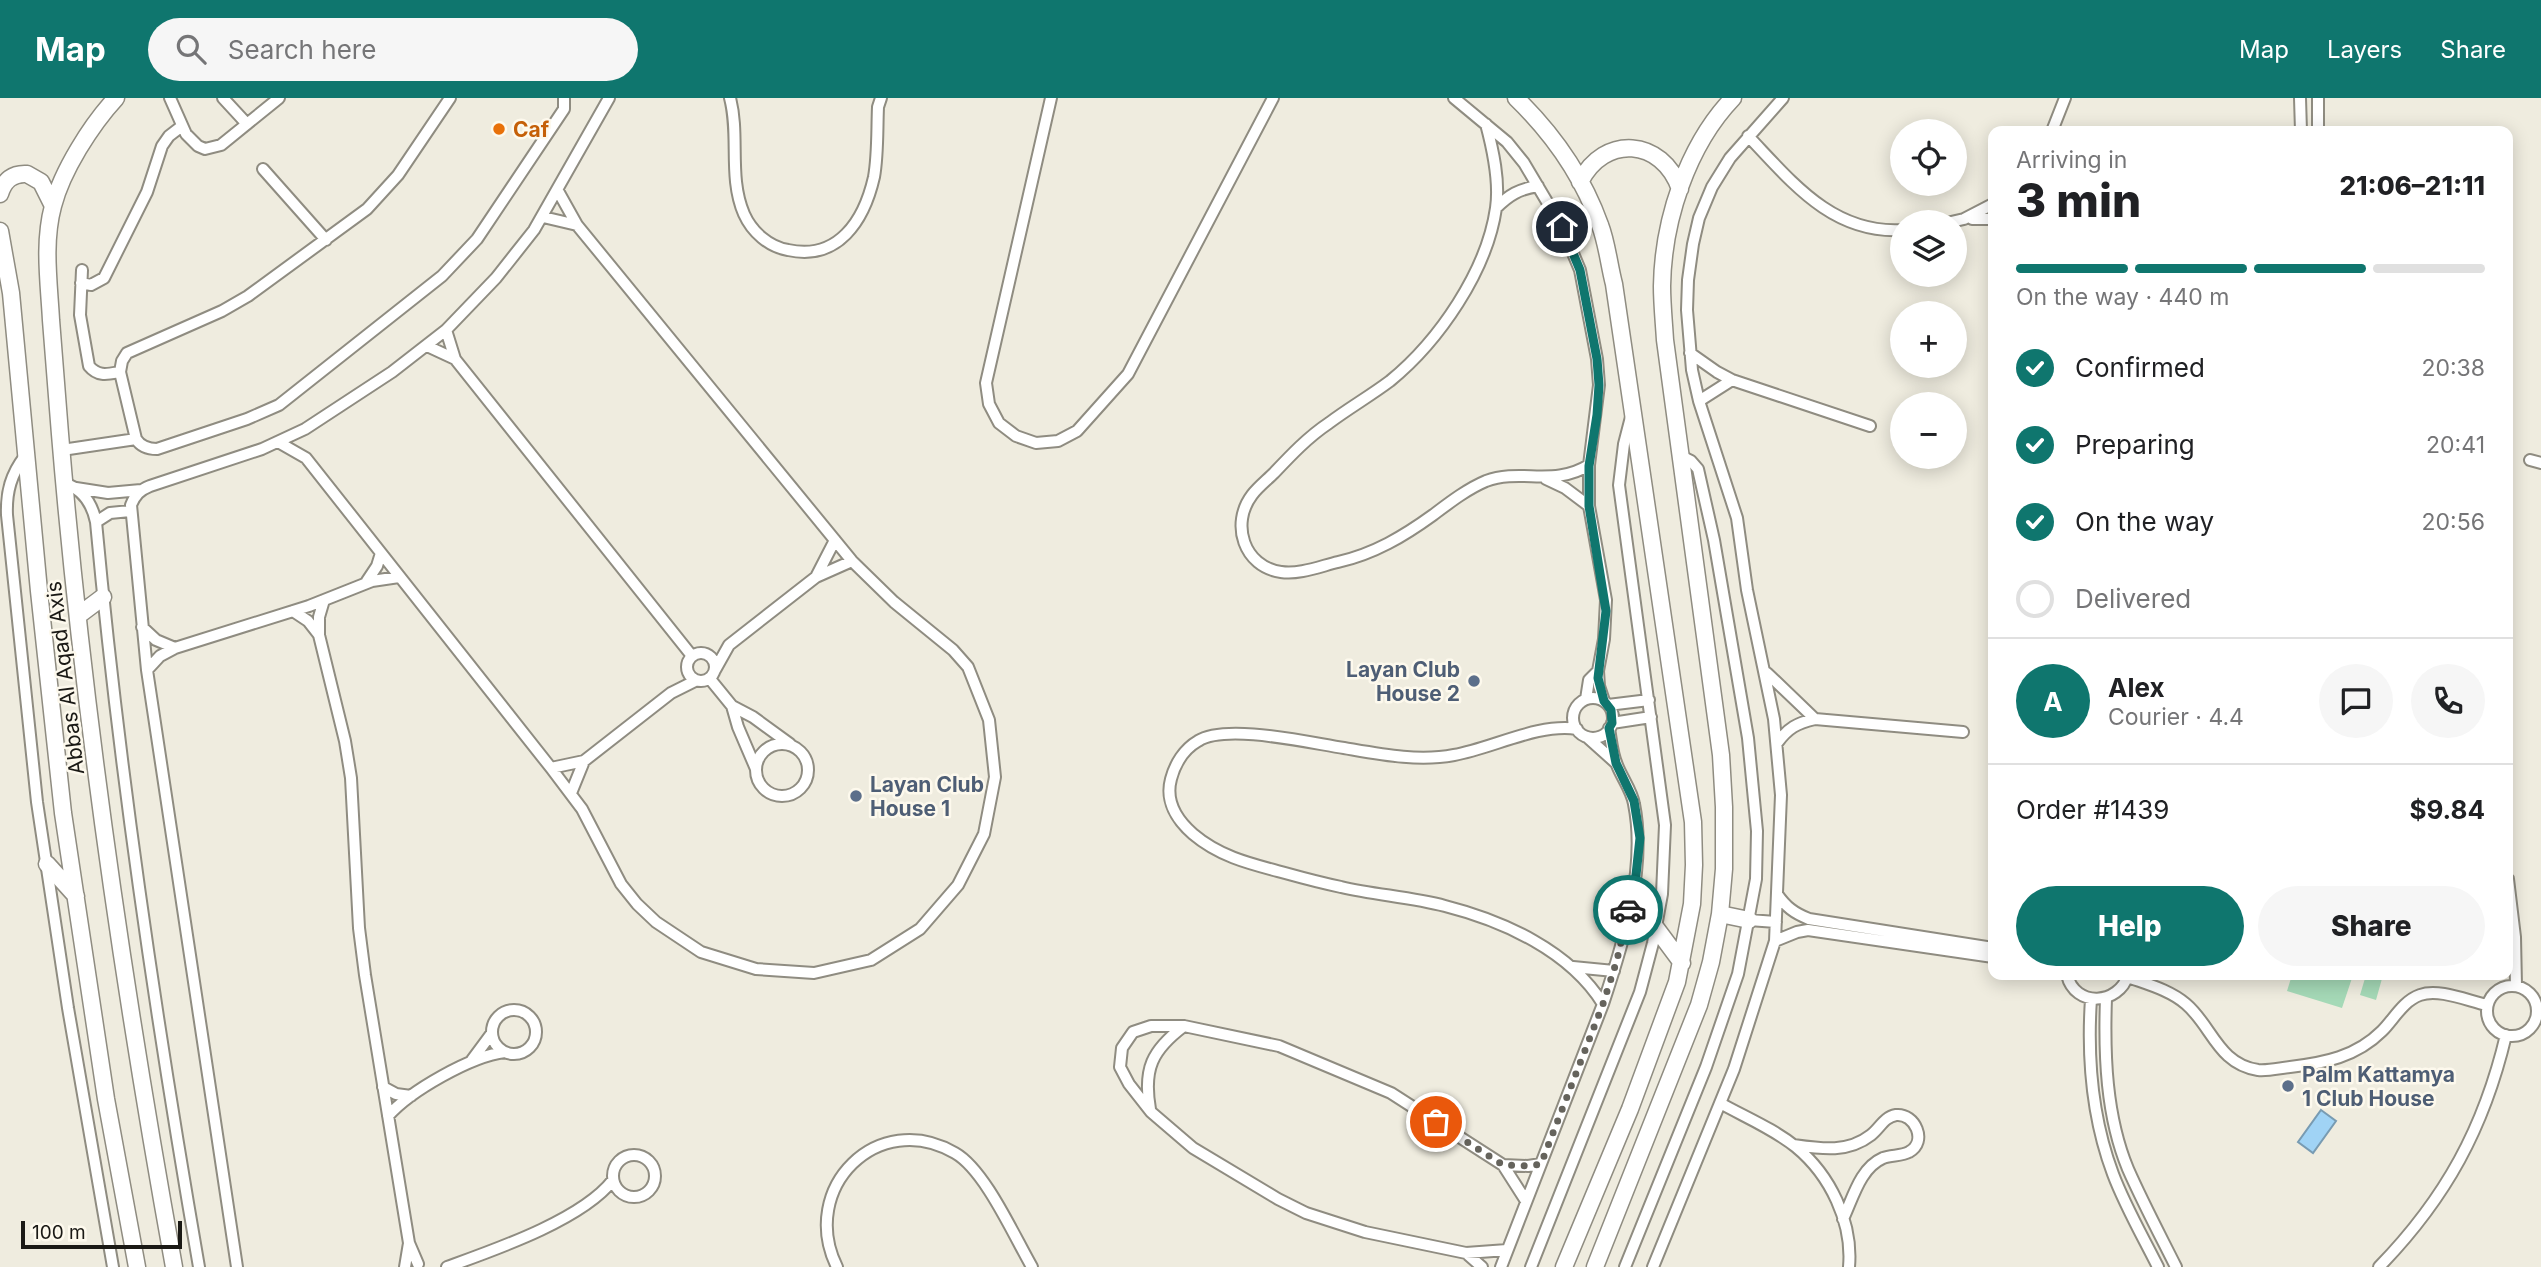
<!DOCTYPE html>
<html lang="en">
<head>
<meta charset="utf-8">
<style>
  :root { --surface:#fff; --page:#f6f6f6; --text:#202124; --muted:#757577; --line:#e0e0e0; --accent:#0f766e }
  body { margin:0; font-family:Inter,sans-serif; background:var(--page); color:var(--text); height:100vh; display:flex; flex-direction:column; font-size:26px; white-space:nowrap }
  * { box-sizing:border-box; margin:0 }
  p { font-size:23px; color:var(--muted) }
  .icon { flex:none; width:38px; height:38px; fill:none; stroke:currentColor; stroke-width:2; stroke-linecap:round; stroke-linejoin:round }
  .map { position:relative; flex:1; overflow:hidden }
  .sheet { position:absolute; left:1988px; top:28px; width:525px; height:854px; display:flex; flex-direction:column; background:var(--surface); border-radius:14px; box-shadow:0 4px 18px #0003 }
  .sheet>* { flex:none }
  .controls { position:absolute; left:1890px; top:21px; display:grid; gap:14px }
  .controls a { display:grid; place-items:center; width:77px; height:77px; border-radius:50%; background:var(--surface); box-shadow:0 4px 18px #0003; font-size:35px }
  .scale { position:absolute; left:21px; bottom:18px; width:161px; box-sizing:border-box; padding-left:7px; border:4px solid #1a1915; border-top:0; font-size:19px; line-height:24px; white-space:nowrap; color:#1a1915; -webkit-text-stroke:5px #fdf9ed; paint-order:stroke }
  .pin { position:absolute; display:grid; place-items:center; width:60px; height:60px; color:#fff; margin:-30px; border:4px solid #fff; border-radius:50%; box-shadow:0 2px 7px #0007 }
  .courier { position:absolute; display:grid; place-items:center; width:70px; height:70px; margin:-35px; border:5px solid #0f766e; border-radius:50%; background:#fff; color:#222; box-shadow:0 2px 9px #0007 }
  .overview em { font-style:normal; font-weight:800 }
  .overview div { display:flex; flex-direction:column-reverse }
  .overview { display:flex; align-items:center; justify-content:space-between; height:119px; padding:0 28px }
  h1 { font-size:46px; font-weight:800; line-height:52px }
  .bar { display:grid; grid-template-columns:repeat(4,1fr); gap:10px 7px; align-content:center; height:84px; padding:0 28px }
  .bar i { height:9px; border-radius:5px; background:var(--line) }
  .bar .active { background:var(--accent) }
  .bar p { grid-column:span 4 }
  .line { display:flex; align-items:center; gap:18px; padding:0 28px; border-top:2px solid var(--line) }
  .line div { flex:1 }
  .round { display:grid; place-items:center; flex:none; width:74px; height:74px; border-radius:37px; background:var(--page) }
  ol { padding:0 28px; list-style:none }
  li { display:flex; align-items:center; gap:21px; height:77px }
  li p { margin-inline-start:auto }
  li .icon { padding:7px; border-radius:50%; background:var(--accent); color:#fff; stroke-width:4 }
  li:last-child { color:var(--muted) }
  li i { width:38px; height:38px; border:4px solid var(--line); border-radius:50% }
  .primary-button { display:flex; gap:14px; margin-top:auto; padding:14px 28px }
  .primary-button a { flex:1; height:80px; border-radius:42px; background:var(--accent); color:#fff; font-size:28px; font-weight:800; line-height:80px; text-align:center }
  .primary-button a+a { background:var(--page); color:var(--text) }
  header { display:flex; align-items:center; gap:42px; box-sizing:border-box; height:98px; padding:0 35px; background:var(--accent); color:#fff }
  header strong { font-size:33px }
  nav { display:flex; gap:38px; margin-inline-start:auto; font-size:24px }
  .search { width:490px; height:63px; background:var(--page); display:flex; align-items:center; gap:18px; box-sizing:border-box; padding:0 24px; border-radius:38px; color:var(--muted); font-size:26px }
  .map>svg:first-child { display:block }
  .green { fill:#a5d9b7 }
  .water { fill:#a0d3f5; stroke:#789bb2; stroke-width:2 }
  .lines { fill:none; stroke-linecap:round; stroke-linejoin:round }
  .street-casing { stroke:#8f8c81; stroke-width:14 }
  .secondary-casing { stroke:#8f8c81; stroke-width:19 }
  .street { stroke:#fff; stroke-width:10 }
  .secondary { stroke:#fff; stroke-width:16 }
  .done { stroke:#65635c; stroke-width:7; stroke-dasharray:0 12.6 }
  .route { stroke:#0f766e; stroke-width:9 }
  .food-dot { fill:#e8710a; stroke:#fdf9ed; stroke-width:2.5 }
  .service-dot { fill:#5c6f8a; stroke:#fdf9ed; stroke-width:2.5 }
  .labels { text-anchor:middle; dominant-baseline:central; stroke-width:5; stroke-linejoin:round; paint-order:stroke }
  .food-label { font-size:21px; font-weight:bold; fill:#c56008; stroke:#fdf9ed; text-anchor:start }
  .service-label { font-size:21px; font-weight:bold; fill:#4e5e75; stroke:#fdf9ed; text-anchor:start }
  .street-label { font-size:21px; fill:#1a1915; stroke:#fdf9ed }
</style>
</head>
<body>
<header>
<strong>Map</strong>
<div class="search"><svg class="icon" aria-label="search" viewBox="0 0 24 24"><circle cx="10" cy="10" r="6"/><path d="M15 15l6 6"/></svg>Search here</div>
<nav><a>Map</a><a>Layers</a><a>Share</a></nav>
</header>
<div class="map">
<svg width="2541" height="1169" viewBox="0 0 2541 1169">
  <rect width="100%" height="100%" fill="#efecdf"/>
  <path class="green" d="M 2292,877 L 2353,877 L 2342,910 L 2287,893 Z
    M 2366,877 L 2383,877 L 2376,902 L 2360,897 Z"/>
  <path class="water" d="M 2321,1012 L 2336,1023 L 2313,1055 L 2298,1044 Z"/>
  <g class="lines">
    <defs>
      <path id="street" d="M 170,0 L 186,36 L 198,48 L 205,51 L 221,47 L 279,0
        M 223,0 L 247,26
        M 450,0 L 398,77 L 367,111 L 248,198 L 222,213 L 127,255 L 122,263 L 120,274 L 136,341 C 141,349 148,351 157,351 L 247,321 L 279,307 L 442,178 L 477,141 L 564,11 L 564,0
        M 730,0 C 740,38 728,79 744,116 C 752,134 769,149 788,152 C 838,163 864,123 874,79 C 878,57 877,32 878,9 L 881,0
        M 1051,0 L 986,285 L 989,306 L 999,325 L 1016,338 L 1036,345 L 1058,343 L 1077,333 L 1128,276 L 1273,0
        M 1454,0 L 1507,44 L 1524,65 L 1562,129 L 1580,172 L 1597,261 L 1599,287 L 1589,367 L 1589,408 L 1606,502 L 1604,541 L 1598,573 L 1599,588 L 1604,603
        M 2300,0 L 2301,33
        M 2318,0 L 2318,33
        M 1486,26 C 1493,52 1500,83 1496,110 C 1487,173 1439,243 1390,283 C 1370,298 1349,310 1329,325 C 1308,339 1291,357 1274,375 C 1267,382 1258,389 1252,397 C 1230,426 1244,469 1281,474 C 1299,477 1321,468 1338,464 C 1374,456 1404,438 1433,417 C 1449,405 1467,391 1486,383 C 1521,370 1554,389 1589,367
        M 2052,33 L 2065,0
        M 1748,38 C 1792,84 1832,136 1902,132
        M 263,71 L 326,142
        M 1496,110 C 1509,97 1519,91 1538,88
        M 543,119 L 577,127
        M 1972,121 L 1993,121
        M 1951,124 L 1964,121 L 1993,106
        M 82,172 L 80,217 L 89,268 C 98,279 108,276 120,274
        M 81,185 L 91,187 L 104,180 L 147,94 L 162,48 L 169,38 L 182,28
        M 446,232 L 455,261 L 692,558
        M 427,248 L 455,261
        M 1690,255 L 1717,274 L 1732,282 L 1870,328
        M 1699,303 L 1732,282
        M 278,344 L 306,360 L 551,670 L 582,711 L 621,786 L 637,806 L 656,824 L 701,854 L 756,871 L 814,875 L 871,862 L 920,831 L 958,787 L 984,736 L 995,679 L 989,622 L 968,569 L 953,552 L 894,504 L 852,463 L 577,127 L 558,93
        M 62,352 L 136,341
        M 25,358 C 11,376 6,394 7,417 L 37,704 L 68,910 L 113,1169
        M 2530,362 L 2541,365
        M 1546,381 L 1565,390 L 1589,408
        M 64,385 C 83,391 92,405 96,424 C 119,674 156,922 199,1169
        M 76,390 L 108,395 L 141,392
        M 96,424 L 110,415 L 130,413
        M 816,479 L 835,442
        M 367,483 L 377,468 L 381,455
        M 324,502 L 319,519 L 319,537 L 345,643 L 351,680 L 359,830 L 365,877 L 409,1145 L 418,1166
        M 293,513 L 308,523 L 319,537
        M 142,529 L 156,542 L 175,550
        M687 569a14 14 0 1 1 28 0a14 14 0 1 1-28 0Z
        M 147,572 L 160,558 L 175,550 L 309,508 L 372,483 L 399,479
        M 715,572 L 729,547 L 816,479 L 852,463
        M 1767,575 L 1815,621
        M 710,581 L 732,608 L 753,619 L 790,646
        M1573 620a20 20 0 1 1 40 0a20 20 0 1 1-40 0Z
        M 1586,601 L 1589,582 L 1598,573
        M 1608,607 L 1649,602
        M 732,608 L 738,629 L 756,671
        M 1612,625 L 1651,619
        M 1577,631 C 1538,625 1493,650 1454,657 C 1418,664 1379,656 1344,650 C 1310,645 1226,625 1198,643 C 1184,651 1175,666 1171,681 C 1165,703 1177,722 1193,736 C 1220,759 1251,766 1285,775 C 1303,780 1322,785 1341,789 C 1375,797 1411,799 1445,808 C 1504,823 1570,853 1603,906
        M 1587,639 L 1616,665
        M 1777,645 C 1788,630 1797,625 1815,621 L 1963,634
        M756 672a26 26 0 1 1 52 0a26 26 0 1 1-52 0Z
        M 551,670 L 584,663
        M 571,695 L 584,663 L 671,595 L 695,583
        M 2508,781 L 2515,839 L 2516,888
        M 1777,796 C 1786,809 1794,815 1809,821 L 1993,850
        M 1749,822 L 1776,824
        M 1775,843 L 1797,834 L 1808,832 L 1993,859
        M 1573,869 L 1614,873
        M 2067,877 C 2075,910 2119,907 2128,877
        M 2128,879 C 2147,886 2170,892 2186,906 C 2212,928 2218,966 2258,972 C 2268,973 2280,970 2290,969 C 2324,965 2356,959 2382,933 C 2394,921 2403,903 2420,897 C 2439,890 2468,903 2487,907
        M2487 913a25 25 0 1 1 50 0a25 25 0 1 1-50 0Z
        M 2106,900 C 2104,957 2106,1018 2128,1071 C 2143,1105 2160,1137 2176,1169
        M 2091,901 C 2087,961 2092,1020 2113,1076 C 2125,1108 2143,1139 2158,1169
        M492 934a22 22 0 1 1 44 0a22 22 0 1 1-44 0Z
        M 472,962 L 492,935
        M 383,989 L 396,996 L 411,998
        M 1720,1005 C 1745,1019 1774,1031 1796,1049 C 1830,1077 1853,1124 1849,1169
        M 1150,1011 C 1143,971 1152,952 1184,928
        M 388,1018 C 410,993 471,958 505,954
        M 1794,1047 C 1822,1051 1848,1055 1871,1037 C 1880,1030 1884,1019 1896,1017 C 1915,1015 1928,1044 1909,1054 C 1902,1058 1891,1057 1883,1060 C 1860,1070 1853,1100 1843,1121
        M613 1078a21 21 0 1 1 42 0a21 21 0 1 1-42 0Z
        M 1503,1067 L 1528,1068 L 1541,1066
        M 1507,1152 L 1466,1155 L 1365,1134 L 1306,1115 L 1278,1101 L 1193,1050 L 1151,1014 L 1129,986 L 1120,969 L 1122,950 L 1133,934 L 1151,928 L 1184,928 L 1279,948 L 1391,995 L 1503,1067 L 1526,1103
        M 1466,1155 L 1482,1169
        M 237,1169 L 147,572 L 131,407 C 135,397 140,392 150,388 L 262,351 L 305,331 L 392,274 L 446,232 L 496,180 L 534,132 L 609,0
        M 405,1169 L 409,1145
        M 447,1169 C 494,1152 582,1122 613,1082
        M 837,1169 C 798,1090 878,1010 955,1055 C 985,1072 1014,1138 1032,1169
        M 1501,1169 L 1603,906 C 1623,846 1647,770 1634,706 C 1632,693 1622,680 1617,667 C 1612,656 1611,642 1609,630
        M 1531,1169 L 1640,894 L 1653,845 L 1662,796 L 1665,727 L 1619,387 L 1624,346 L 1631,319
        M 1625,1169 L 1706,969 L 1738,876 L 1756,781 L 1757,733 L 1748,640 L 1714,442 L 1698,371 L 1691,363 L 1681,358
        M 1653,1169 L 1734,971 L 1775,843 L 1781,697 L 1774,621 L 1747,492 L 1737,420 L 1699,303 L 1692,272 L 1687,212 L 1688,182 L 1693,146 L 1699,120 L 1712,89 L 1730,60 L 1783,0
        M 2379,1169 C 2446,1100 2484,1030 2506,937"/>
      <path id="secondary" d="M 116,0 C 91,27 62,73 53,108 C 43,145 49,185 51,222 C 54,260 57,298 60,336 C 83,615 124,893 174,1169
        M 1516,0 C 1552,35 1583,79 1600,127 C 1607,145 1609,167 1614,186 L 1693,724 L 1694,767 L 1692,806 L 1677,884 L 1630,1011 L 1564,1169
        M 1580,84 C 1604,36 1662,40 1680,91
        M 0,96 C 4,82 13,75 27,76 L 41,84 L 53,108
        M 0,133 L 11,195 L 39,493 L 63,715 L 106,1001 L 137,1169
        M 79,517 L 103,499
        M 47,766 L 76,798
        M 1720,816 L 1749,822
        M 1656,830 L 1682,865
        M 1595,1169 L 1699,907 L 1711,864 L 1720,816 L 1724,771 L 1724,709 L 1721,657 L 1665,242 C 1664,225 1662,206 1662,188 C 1663,123 1687,48 1733,0"/>
    </defs>
    <use href="#street" class="street-casing"/>
    <use href="#secondary" class="secondary-casing"/>
    <use href="#street" class="street"/>
    <use href="#secondary" class="secondary"/>
  </g>
  <g class="lines">
    <path class="done" d="M 1436,1024 L 1503,1067 L 1528,1068 L 1541,1066 L 1603,906 L 1617,862 L 1628,812"/>
    <path class="route" d="M 1562,129 L 1580,172 L 1597,261 L 1599,287 L 1597,317 L 1589,368 L 1589,408 L 1606,513 L 1598,580 L 1604,603 L 1611,612 L 1612,625 L 1609,630 L 1616,665 L 1634,703 L 1640,740 L 1636,777 L 1628,812"/>
  </g>
  <circle class="food-dot" cx="499" cy="31" r="7"/>
  <g class="service-dot">
    <circle cx="1474" cy="583" r="7"/>
    <circle cx="856" cy="698" r="7"/>
    <circle cx="2288" cy="988" r="7"/>
  </g>
  <g class="labels">
    <g class="food-label">
      <text x="513" y="31">Caf</text>
    </g>
    <g class="service-label">
      <text x="1460" y="571" text-anchor="end">Layan Club<tspan x="1460" dy="24">House 2</tspan></text>
      <text x="870" y="686">Layan Club<tspan x="870" dy="24">House 1</tspan></text>
      <text x="2302" y="976">Palm Kattamya<tspan x="2302" dy="24">1 Club House</tspan></text>
    </g>
    <g class="street-label">
      <text transform="translate(65 580) rotate(-97)">Abbas Al Aqad Axis</text>
    </g>
  </g>
</svg>
<div class="controls">
<a><svg class="icon" aria-label="locate" viewBox="0 0 24 24"><circle cx="12" cy="12" r="6"/><path d="M12 2v4M12 18v4M2 12h4M18 12h4"/></svg></a>
<a><svg class="icon" aria-label="layers" viewBox="0 0 24 24"><path d="M12 4l9 5-9 5-9-5zM3 14l9 5 9-5"/></svg></a>
<a>+</a>
<a>−</a>
</div>
<div class="scale">100 m</div>
<div class="pin" style="left:1436px;top:1024px;background:#ea580c"><svg class="icon" aria-label="bag" viewBox="0 0 24 24"><path d="M5 8h14l-1 12H6zM9 8a3 3 0 0 1 6 0"/></svg></div>
<div class="pin" style="left:1562px;top:129px;background:#1f2937"><svg class="icon" aria-label="home" viewBox="0 0 24 24"><path d="M3 11l9-7 9 7M6 9v11h12V9"/></svg></div>
<div class="courier" style="left:1628px;top:812px"><svg class="icon" aria-label="car" viewBox="0 0 24 24"><path d="M5 17H2v-5l4-1 3-4h7l3 4 3 1v5h-3M9 17h6M6 11h13"/><circle cx="7" cy="17" r="2"/><circle cx="17" cy="17" r="2"/></svg></div>
<section class="sheet">
<div class="overview"><div><h1>3 min</h1><p>Arriving in</p></div><em>21:06–21:11</em></div>
<div class="bar"><i class="active"></i><i class="active"></i><i class="active"></i><i></i><p>On the way · 440 m</p></div>
<ol>
<li><svg class="icon" aria-label="check" viewBox="0 0 24 24"><path d="M5 12l5 5 9-10"/></svg>Confirmed<p>20:38</p></li>
<li><svg class="icon" aria-label="check" viewBox="0 0 24 24"><path d="M5 12l5 5 9-10"/></svg>Preparing<p>20:41</p></li>
<li><svg class="icon" aria-label="check" viewBox="0 0 24 24"><path d="M5 12l5 5 9-10"/></svg>On the way<p>20:56</p></li>
<li><i></i>Delivered</li>
</ol>
<div class="line" style="height:126px"><b class="round" style="background:var(--accent);color:#fff">A</b><div><b>Alex</b><p>Courier · 4.4</p></div><a class="round"><svg class="icon" aria-label="chat" viewBox="0 0 24 24"><path d="M4 5h16v11H9l-5 4z"/></svg></a><a class="round"><svg class="icon" aria-label="phone" viewBox="0 0 24 24"><path d="M5 4h4l2 5-3 2q2 4 5 5l2-3 5 2v4C11 20 4 13 5 4z"/></svg></a></div>
<div class="line" style="height:91px"><div>Order #1439</div><b>$9.84</b></div>
<div class="primary-button"><a>Help</a><a>Share</a></div>
</section>
</div>
</body>
</html>
